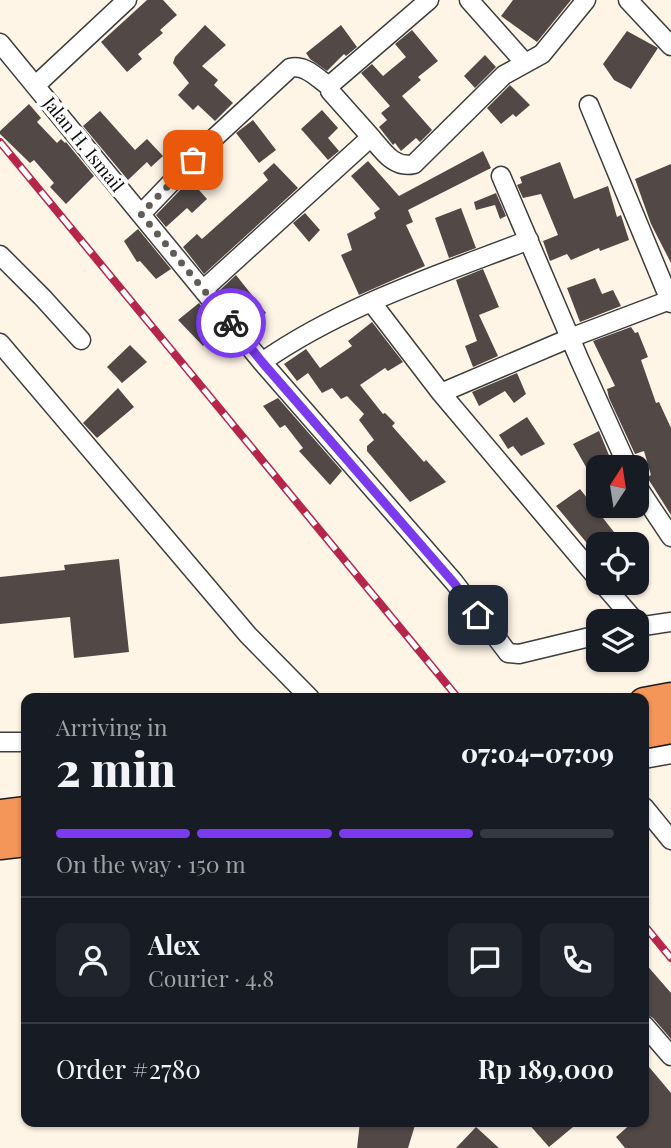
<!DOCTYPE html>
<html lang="en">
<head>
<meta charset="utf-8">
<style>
  :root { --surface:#171b24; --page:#20242c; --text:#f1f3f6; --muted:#9ea1a6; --line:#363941; --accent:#7c3aed }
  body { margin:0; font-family:"Playfair Display",serif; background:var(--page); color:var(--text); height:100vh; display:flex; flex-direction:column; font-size:26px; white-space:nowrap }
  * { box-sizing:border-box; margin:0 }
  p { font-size:23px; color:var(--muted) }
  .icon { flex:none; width:38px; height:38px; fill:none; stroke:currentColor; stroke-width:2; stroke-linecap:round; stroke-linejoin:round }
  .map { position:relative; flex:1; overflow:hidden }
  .sheet { position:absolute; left:21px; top:693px; width:628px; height:434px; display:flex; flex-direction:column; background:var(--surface); border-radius:14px; box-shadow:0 2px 5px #0004 }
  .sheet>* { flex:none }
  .needle { width:46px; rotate:12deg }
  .fabs { position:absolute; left:586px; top:455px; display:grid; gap:14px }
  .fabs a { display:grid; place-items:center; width:63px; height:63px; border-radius:14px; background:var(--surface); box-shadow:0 2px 5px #0004; font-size:35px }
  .pin { position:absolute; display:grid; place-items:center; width:60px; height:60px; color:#fff; margin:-30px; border-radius:14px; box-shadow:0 4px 10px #0006 }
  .courier { position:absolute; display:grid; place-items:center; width:70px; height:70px; margin:-35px; border:5px solid #7c3aed; border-radius:50%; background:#fff; color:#222; box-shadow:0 2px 9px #0007 }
  .summary em { font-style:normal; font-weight:800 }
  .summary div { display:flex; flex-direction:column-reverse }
  .summary { display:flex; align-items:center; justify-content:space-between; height:119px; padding:0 35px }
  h1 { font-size:46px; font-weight:800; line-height:52px }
  .bar { display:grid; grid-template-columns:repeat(4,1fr); gap:10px 7px; align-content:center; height:84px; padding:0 35px }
  .bar i { height:9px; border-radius:5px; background:var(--line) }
  .bar .active { background:var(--accent) }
  .bar p { grid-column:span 4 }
  .line { display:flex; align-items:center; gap:18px; padding:0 35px; border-top:2px solid var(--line) }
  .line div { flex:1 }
  .round { display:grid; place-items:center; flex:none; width:74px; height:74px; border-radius:14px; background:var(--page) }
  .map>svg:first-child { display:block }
  .building { fill:#524947 }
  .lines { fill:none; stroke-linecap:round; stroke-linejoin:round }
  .minor-casing { stroke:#3d3d3d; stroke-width:21 }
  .trunk-casing { stroke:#1b1b1b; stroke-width:33 }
  .minor { stroke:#fff; stroke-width:18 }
  .trunk { stroke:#f49659; stroke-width:30 }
  .rail-casing { stroke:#b6264b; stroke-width:8 }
  .rail { stroke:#fff; stroke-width:5; stroke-dasharray:16; stroke-linecap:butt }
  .done { stroke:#605c57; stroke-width:7; stroke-dasharray:0 12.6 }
  .route { stroke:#7c3aed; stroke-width:9 }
  .labels { text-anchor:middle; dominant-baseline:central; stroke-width:7; stroke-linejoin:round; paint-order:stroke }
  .street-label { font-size:18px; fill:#0a0a0a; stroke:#fff }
</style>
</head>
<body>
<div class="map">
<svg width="671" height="1148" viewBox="0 0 671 1148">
  <rect width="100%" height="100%" fill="#fff5e7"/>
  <path class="building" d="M 147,0 L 163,0 L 177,15 L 160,30 L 163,33 L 138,54 L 142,59 L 127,72 L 101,42 Z
    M 513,0 L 571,0 L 537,42 L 501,16 Z
    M 205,25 L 226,45 L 202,66 L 218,80 L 214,85 L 233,103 L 215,121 L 198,105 L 193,110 L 178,95 L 189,83 L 173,63 L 175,57 Z
    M 341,25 L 357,47 L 346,56 L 344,54 L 327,71 L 310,59 L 306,53 Z
    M 412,30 L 438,61 L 418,77 L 421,80 L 402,96 L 432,130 L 420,142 L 416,138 L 401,151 L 395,143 L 393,145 L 379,127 L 387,120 L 381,113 L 390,106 L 361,73 L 372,64 L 383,76 L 406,57 L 395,44 Z
    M 627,31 L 658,48 L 631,89 L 614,80 L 603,64 Z
    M 485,55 L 496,67 L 475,88 L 464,76 Z
    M 510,85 L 530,105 L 516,117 L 513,114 L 501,124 L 487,108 Z
    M 29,104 L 41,118 L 37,122 L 57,143 L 61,139 L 65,143 L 66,142 L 94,176 L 66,204 L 50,187 L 54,183 L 34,160 L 30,163 L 0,134 L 0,131 Z
    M 322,110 L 338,128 L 328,138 L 339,151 L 328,160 L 301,129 Z
    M 100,111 L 135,150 L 147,139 L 163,156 L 151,167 L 147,162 L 128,180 L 83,126 Z
    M 253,120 L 276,150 L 259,163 L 236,133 Z
    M 483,151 L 491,168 L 408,210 L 413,222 L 406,225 L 425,266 L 359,295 L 341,255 L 352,250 L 347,234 L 376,218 L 374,213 L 380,209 L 351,176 L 368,161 L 399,196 Z
    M 560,162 L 574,199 L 608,186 L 617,217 L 621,215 L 629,240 L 600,251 L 599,248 L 571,260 L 567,254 L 550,261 L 543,241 L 558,235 L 541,194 L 523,198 L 517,185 L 522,183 L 520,177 Z
    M 274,163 L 298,188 L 204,274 L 183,247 L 197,234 L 202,239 L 268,180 L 263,173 Z
    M 671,164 L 671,263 L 651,224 L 635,179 Z
    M 190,180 L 207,199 L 192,213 L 187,208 L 166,227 L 156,215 Z
    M 496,193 L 506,216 L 500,219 L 495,205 L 476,210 L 474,202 Z
    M 461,208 L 476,248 L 449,258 L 435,218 Z
    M 305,213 L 320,230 L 309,242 L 293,223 Z
    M 138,229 L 171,269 L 156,279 L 140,261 L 137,262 L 124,241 Z
    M 483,269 L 499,307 L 479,315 L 498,356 L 473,367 L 465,346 L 477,341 L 456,280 Z
    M 236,275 L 266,313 L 249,328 L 219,291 Z
    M 595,278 L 602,294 L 613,290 L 621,306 L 580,322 L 567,288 Z
    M 199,303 L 221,330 L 203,346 L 178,320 Z
    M 372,322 L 403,362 L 388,371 L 385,368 L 360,385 L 383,414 L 385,413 L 395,423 L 392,426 L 424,462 L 426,460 L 446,482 L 410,502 L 367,451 L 367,446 L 374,440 L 359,420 L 364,414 L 347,396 L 341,399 L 332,388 L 322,393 L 308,373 L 297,381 L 284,364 L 306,349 L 320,368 L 352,346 L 348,341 Z
    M 631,327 L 635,333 L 638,332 L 648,357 L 641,360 L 656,403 L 659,402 L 671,428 L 671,515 L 647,477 L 651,475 L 644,451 L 635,454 L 609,398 L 607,389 L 615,386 L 593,341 Z
    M 130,345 L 147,362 L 122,383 L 107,367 Z
    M 517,373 L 526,394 L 514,403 L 505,391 L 479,406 L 472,392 Z
    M 118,388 L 134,407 L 97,438 L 83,423 Z
    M 278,398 L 342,471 L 330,485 L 299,451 L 303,448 L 285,425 L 280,428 L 263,406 Z
    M 527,417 L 545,444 L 521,456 L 513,446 L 508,449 L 499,435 Z
    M 599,431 L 613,465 L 598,467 L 598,471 L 590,474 L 573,444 Z
    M 580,489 L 614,532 L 591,548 L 556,506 Z
    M 119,559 L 129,652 L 74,658 L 70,617 L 0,624 L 0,577 L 65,570 L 64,565 Z
    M 644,962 L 671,993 L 671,1039 L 653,1018 L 644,1013 Z
    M 644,1061 L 671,1093 L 671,1148 L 625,1148 L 616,1137 L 633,1122 L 644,1122 Z
    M 360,1122 L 416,1122 L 408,1148 L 357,1148 Z
    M 527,1122 L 579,1122 L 549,1147 Z
    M 476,1127 L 499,1148 L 456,1148 Z"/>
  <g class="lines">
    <defs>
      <path id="minor" d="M 469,0 L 525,63
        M 628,0 L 671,46
        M 0,43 L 262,362 L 454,582 L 508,653 L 519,654 L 598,635
        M 36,85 L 127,0
        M 589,105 L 671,303
        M 371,137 C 383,151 394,169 414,164 L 504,75 L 542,54 L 586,0
        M 501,176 L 580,361 L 628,467
        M 141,214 L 211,141 L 290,68 C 305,64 317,78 330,87
        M 0,255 L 43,298 L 81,340
        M 204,289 L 371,137 L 330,91 L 330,85 L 429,0
        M 372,303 L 441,393 L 598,579
        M 0,343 L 248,635 L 310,698
        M 262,362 C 342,306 438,275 529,240
        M 441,393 L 570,338 L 670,300
        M 637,486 L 671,537
        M 602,583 L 635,621
        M 637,627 L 671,622
        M 0,742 L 26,742
        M 644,759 L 671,754
        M 644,807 L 671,840
        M 644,1025 L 671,1056"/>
      <path id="trunk" d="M 644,703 L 671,698
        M 644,733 L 671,728
        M 0,815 L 26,812
        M 0,844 L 26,841"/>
    </defs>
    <use href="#minor" class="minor-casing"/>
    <use href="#trunk" class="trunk-casing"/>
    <use href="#minor" class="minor"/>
    <use href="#trunk" class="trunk"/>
    <defs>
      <path id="rail" d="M 0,142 L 458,698
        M 644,925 L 671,958"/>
    </defs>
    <use href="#rail" class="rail-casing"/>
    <use href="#rail" class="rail"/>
  </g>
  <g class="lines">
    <path class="done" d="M 193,160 L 141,214 L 231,323"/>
    <path class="route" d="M 231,323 L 262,362 L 454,583 L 478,615"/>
  </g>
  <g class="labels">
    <g class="street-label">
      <text transform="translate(84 144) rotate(51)">Jalan H. Ismail</text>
    </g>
  </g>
</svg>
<div class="fabs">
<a><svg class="needle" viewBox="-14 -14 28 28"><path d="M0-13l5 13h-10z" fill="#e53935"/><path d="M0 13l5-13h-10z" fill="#9ea1a6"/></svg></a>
<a><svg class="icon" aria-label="locate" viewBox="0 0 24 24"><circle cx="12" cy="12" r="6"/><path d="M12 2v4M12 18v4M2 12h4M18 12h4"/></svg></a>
<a><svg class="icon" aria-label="layers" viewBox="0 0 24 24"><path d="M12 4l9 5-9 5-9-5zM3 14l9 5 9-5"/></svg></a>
</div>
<div class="pin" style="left:193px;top:160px;background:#ea580c"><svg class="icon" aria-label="bag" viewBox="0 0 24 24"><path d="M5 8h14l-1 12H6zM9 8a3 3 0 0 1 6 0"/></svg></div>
<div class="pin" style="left:478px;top:615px;background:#1f2937"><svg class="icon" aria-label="home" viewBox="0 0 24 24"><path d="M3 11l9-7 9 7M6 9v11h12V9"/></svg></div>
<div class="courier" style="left:231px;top:323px"><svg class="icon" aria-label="bike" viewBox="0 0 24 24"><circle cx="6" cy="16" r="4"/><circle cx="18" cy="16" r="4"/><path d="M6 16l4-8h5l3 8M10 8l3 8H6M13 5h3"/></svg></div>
<section class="sheet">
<div class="summary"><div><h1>2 min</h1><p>Arriving in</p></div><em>07:04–07:09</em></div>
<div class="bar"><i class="active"></i><i class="active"></i><i class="active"></i><i></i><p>On the way · 150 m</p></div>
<div class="line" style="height:126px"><a class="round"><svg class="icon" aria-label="person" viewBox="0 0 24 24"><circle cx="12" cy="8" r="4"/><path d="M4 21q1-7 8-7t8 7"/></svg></a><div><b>Alex</b><p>Courier · 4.8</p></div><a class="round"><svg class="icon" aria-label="chat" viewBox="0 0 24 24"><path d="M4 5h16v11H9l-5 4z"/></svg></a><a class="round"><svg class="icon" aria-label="phone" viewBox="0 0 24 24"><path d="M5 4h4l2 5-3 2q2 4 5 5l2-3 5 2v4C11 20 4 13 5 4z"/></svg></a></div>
<div class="line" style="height:91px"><div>Order #2780</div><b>Rp 189,000</b></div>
</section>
</div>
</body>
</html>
